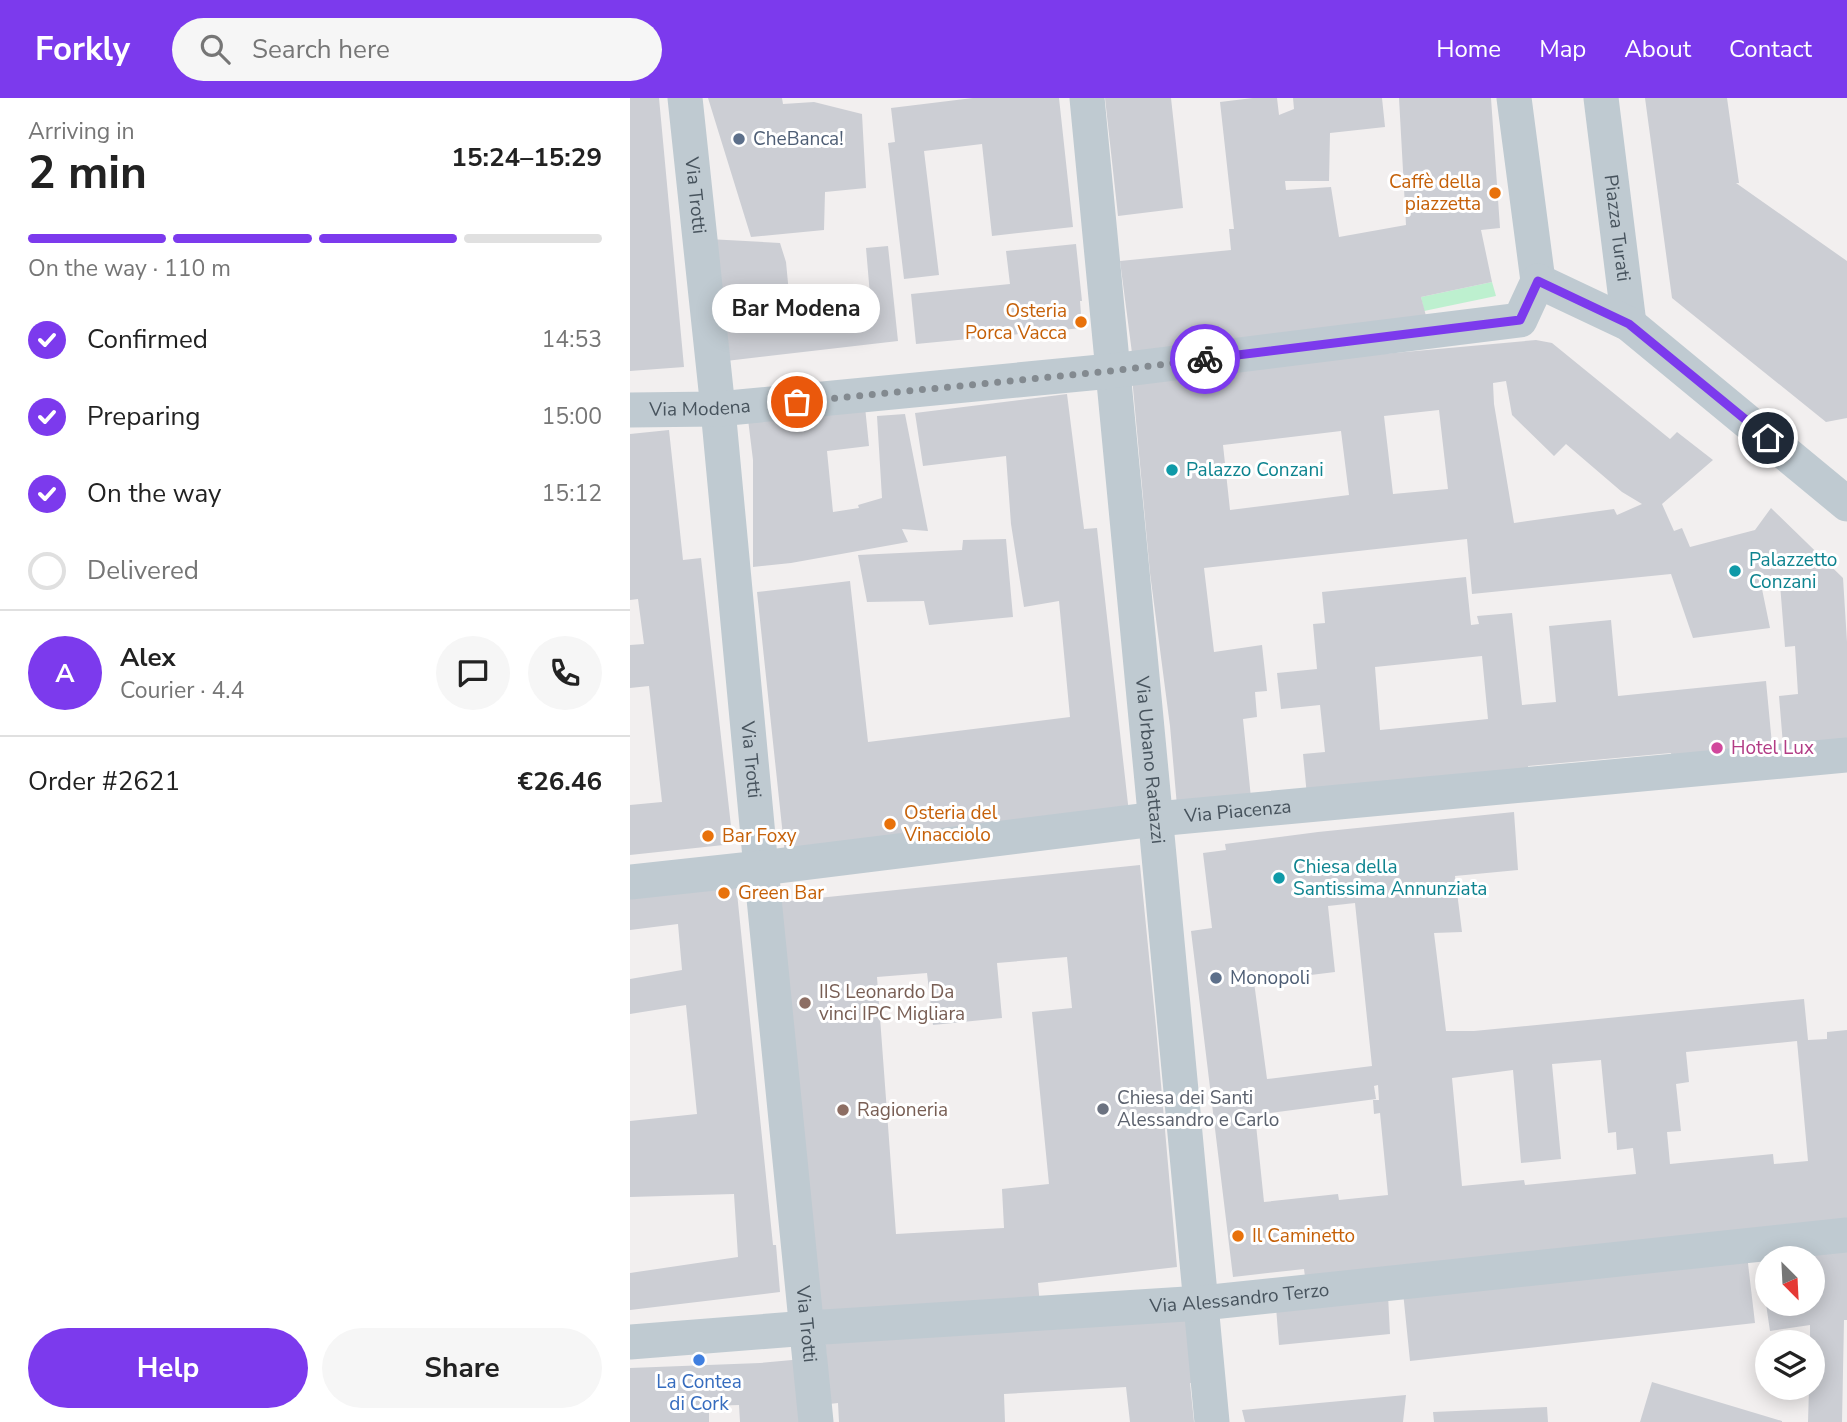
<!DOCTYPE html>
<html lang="en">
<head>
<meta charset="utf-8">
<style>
  :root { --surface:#fff; --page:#f6f6f6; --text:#222; --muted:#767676; --line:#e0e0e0; --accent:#7c3aed }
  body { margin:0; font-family:"Nunito Sans",sans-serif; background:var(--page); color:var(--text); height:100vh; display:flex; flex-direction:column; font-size:26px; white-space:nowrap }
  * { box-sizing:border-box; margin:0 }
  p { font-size:23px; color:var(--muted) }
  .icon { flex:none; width:38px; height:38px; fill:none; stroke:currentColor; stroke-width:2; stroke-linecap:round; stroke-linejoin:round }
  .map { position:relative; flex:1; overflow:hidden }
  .details { display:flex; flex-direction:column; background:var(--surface); width:630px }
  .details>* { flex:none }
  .needle { width:46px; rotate:156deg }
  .controls { position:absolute; left:1125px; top:1148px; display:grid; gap:14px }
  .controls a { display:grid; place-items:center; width:70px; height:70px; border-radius:50%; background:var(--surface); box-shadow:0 4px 18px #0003; font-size:35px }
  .pin { position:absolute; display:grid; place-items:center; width:60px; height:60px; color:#fff; margin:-30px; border:4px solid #fff; border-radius:50%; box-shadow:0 2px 7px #0007 }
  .courier { position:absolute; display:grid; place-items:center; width:70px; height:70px; margin:-35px; border:5px solid #7c3aed; border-radius:50%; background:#fff; color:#222; box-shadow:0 2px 9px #0007 }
  .bubble { position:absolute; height:49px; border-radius:24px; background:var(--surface); box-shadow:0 4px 18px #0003; font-size:23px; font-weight:700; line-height:49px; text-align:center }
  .head em { font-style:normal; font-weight:700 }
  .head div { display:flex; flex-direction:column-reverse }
  .head { display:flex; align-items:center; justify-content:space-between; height:119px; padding:0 28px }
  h1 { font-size:46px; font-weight:700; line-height:52px }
  .bar { display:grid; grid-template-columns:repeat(4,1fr); gap:10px 7px; align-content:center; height:84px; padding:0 28px }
  .bar i { height:9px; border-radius:5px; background:var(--line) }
  .bar .current { background:var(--accent) }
  .bar p { grid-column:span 4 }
  .line { display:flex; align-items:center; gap:18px; padding:0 28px; border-top:2px solid var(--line) }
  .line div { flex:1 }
  .round { display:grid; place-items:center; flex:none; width:74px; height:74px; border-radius:37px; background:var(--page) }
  ol { padding:0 28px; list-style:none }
  li { display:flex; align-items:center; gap:21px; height:77px }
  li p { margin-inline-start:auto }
  li .icon { padding:7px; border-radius:50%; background:var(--accent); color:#fff; stroke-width:4 }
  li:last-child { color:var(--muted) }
  li i { width:38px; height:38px; border:4px solid var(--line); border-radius:50% }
  .action { display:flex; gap:14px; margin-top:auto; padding:14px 28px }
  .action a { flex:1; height:80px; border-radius:42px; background:var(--accent); color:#fff; font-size:28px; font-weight:700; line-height:80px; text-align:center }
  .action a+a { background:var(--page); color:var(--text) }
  header { display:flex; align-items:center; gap:42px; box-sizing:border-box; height:98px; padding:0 35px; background:var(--accent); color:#fff }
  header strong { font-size:33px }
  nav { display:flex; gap:38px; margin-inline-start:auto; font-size:24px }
  .search { width:490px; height:63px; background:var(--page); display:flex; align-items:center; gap:18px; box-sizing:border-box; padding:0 24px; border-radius:38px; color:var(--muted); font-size:26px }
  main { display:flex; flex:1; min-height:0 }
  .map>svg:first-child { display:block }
  .green { fill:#bdf0cf }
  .building { fill:#ccced4; fill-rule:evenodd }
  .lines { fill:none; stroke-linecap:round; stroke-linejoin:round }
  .street { stroke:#bfcad1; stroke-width:35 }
  .done { stroke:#838a90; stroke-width:7; stroke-dasharray:0 12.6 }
  .route { stroke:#7c3aed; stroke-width:9 }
  .service-dot { fill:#5c6f8a; stroke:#fff; stroke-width:2.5 }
  .food-dot { fill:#e8710a; stroke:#fff; stroke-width:2.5 }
  .culture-dot { fill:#0f9aa8; stroke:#fff; stroke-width:2.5 }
  .hotel-dot { fill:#d1479c; stroke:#fff; stroke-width:2.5 }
  .education-dot { fill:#8d6e63; stroke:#fff; stroke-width:2.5 }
  .worship-dot { fill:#6b7280; stroke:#fff; stroke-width:2.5 }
  .shop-dot { fill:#3f7fe0; stroke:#fff; stroke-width:2.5 }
  .labels { text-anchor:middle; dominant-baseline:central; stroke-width:6; stroke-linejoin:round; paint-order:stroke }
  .service-label { font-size:19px; fill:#4e5e75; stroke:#fff; text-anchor:start }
  .food-label { font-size:19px; fill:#c56008; stroke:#fff; text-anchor:start }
  .street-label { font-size:19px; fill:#47535d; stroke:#fff }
  .culture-label { font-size:19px; fill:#0d838f; stroke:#fff; text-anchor:start }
  .hotel-label { font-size:19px; fill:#b23c85; stroke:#fff; text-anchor:start }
  .education-label { font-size:19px; fill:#785e54; stroke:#fff; text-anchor:start }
  .worship-label { font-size:19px; fill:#5b616d; stroke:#fff; text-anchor:start }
  .shop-label { font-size:19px; fill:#366cbe; stroke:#fff }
</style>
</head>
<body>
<header>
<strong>Forkly</strong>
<div class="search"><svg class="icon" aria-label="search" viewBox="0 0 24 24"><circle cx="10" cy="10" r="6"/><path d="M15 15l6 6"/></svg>Search here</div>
<nav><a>Home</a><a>Map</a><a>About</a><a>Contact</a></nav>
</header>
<main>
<section class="details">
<div class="head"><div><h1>2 min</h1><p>Arriving in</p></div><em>15:24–15:29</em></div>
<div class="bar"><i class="current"></i><i class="current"></i><i class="current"></i><i></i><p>On the way · 110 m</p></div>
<ol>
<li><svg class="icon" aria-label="check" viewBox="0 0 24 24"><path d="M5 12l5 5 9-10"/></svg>Confirmed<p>14:53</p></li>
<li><svg class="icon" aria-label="check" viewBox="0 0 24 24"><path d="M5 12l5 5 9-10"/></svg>Preparing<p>15:00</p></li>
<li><svg class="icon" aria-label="check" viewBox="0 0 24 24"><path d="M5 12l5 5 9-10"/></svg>On the way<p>15:12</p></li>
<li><i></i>Delivered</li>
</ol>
<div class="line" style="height:126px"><b class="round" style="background:var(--accent);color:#fff">A</b><div><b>Alex</b><p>Courier · 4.4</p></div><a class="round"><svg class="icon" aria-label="chat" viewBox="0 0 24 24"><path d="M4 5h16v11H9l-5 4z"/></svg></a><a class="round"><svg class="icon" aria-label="phone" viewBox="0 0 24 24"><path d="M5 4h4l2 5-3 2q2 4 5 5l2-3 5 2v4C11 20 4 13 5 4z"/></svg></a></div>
<div class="line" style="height:91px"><div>Order #2621</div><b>€26.46</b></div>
<div class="action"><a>Help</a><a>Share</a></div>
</section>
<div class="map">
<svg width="1217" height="1324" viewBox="0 0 1217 1324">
  <rect width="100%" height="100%" fill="#f2efef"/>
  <path class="green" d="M 862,184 L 866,198 L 794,213 L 791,199 Z"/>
  <path class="building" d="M 0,0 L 29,0 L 54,269 L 0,273 Z
    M 78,0 L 152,0 L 153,6 L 184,4 L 232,16 L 236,90 L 195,94 L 194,132 L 121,139 Z
    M 343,0 L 429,0 L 443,129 L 362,138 L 352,46 L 294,53 L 309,177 L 274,181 L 258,45 L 265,44 L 261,10 Z
    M 475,0 L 541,0 L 553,110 L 488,118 Z
    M 623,0 L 647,0 L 649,17 L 664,11 L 663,0 L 752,0 L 755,29 L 700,35 L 699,83 L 655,83 L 656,92 L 701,89 L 709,139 L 776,127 L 769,0 L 861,0 L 870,130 L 851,132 L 862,184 L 791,199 L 796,218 L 502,255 L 490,163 L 601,152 L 599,131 L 604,131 L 590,4 Z
    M 1015,0 L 1097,0 L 1109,85 L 1106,85 L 1217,163 L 1217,320 L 1196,324 L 1042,200 Z
    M 78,141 L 150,145 L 156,164 L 160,206 L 240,197 L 236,150 L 258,148 L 268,243 L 96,263 Z
    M 446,146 L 452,203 L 450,203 L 452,230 L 286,246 L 281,196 L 380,186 L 376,153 Z
    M 906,242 L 922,245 L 1040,341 L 1047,334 L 1083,362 L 1032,406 L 1044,433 L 1052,430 L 1060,449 L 1125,432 L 1141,410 L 1213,480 L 1217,544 L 1217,648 L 1154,659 L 1149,598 L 1168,596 L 1165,548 L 1155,549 L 1150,486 L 1132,491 L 1140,530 L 1063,540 L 1041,476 L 842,496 L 837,441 L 574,470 L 584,554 L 632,547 L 637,593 L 625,594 L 627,619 L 613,621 L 621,700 L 547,708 L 540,628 L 520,475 L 502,279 ZM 876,283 L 882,317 L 924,358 L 936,346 L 992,394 L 1012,406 L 987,417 L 984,411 L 884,425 L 864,306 L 863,285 ZM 809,312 L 818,391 L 763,396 L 754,318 ZM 711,333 L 719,397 L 600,412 L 593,347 Z
    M 437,296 L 454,431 L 467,430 L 499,715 L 155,757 L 127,494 L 220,483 L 238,644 L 440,619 L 429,503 L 394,509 L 381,426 L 376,358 L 293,368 L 285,315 Z
    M 234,299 L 239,348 L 197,353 L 203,414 L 229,410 L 228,407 L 252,400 L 247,318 L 275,316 L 298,433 L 272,431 L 278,444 L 161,465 L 123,469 L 123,362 L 117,313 Z
    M 39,332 L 53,462 L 71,460 L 103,746 L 0,757 L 0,707 L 32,704 L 19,588 L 0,590 L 0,547 L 14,546 L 8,501 L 0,502 L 0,336 Z
    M 376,441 L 383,519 L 299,527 L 294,503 L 237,504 L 228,457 L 332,452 L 333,442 Z
    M 836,479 L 841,527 L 849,526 L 847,518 L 882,515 L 892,607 L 926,604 L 919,528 L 981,522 L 988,598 L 1136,583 L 1143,657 L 1043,666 L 1041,655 L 898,668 L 899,676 L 677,698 L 673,656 L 695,654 L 690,607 L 651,611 L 647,575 L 687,571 L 683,526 L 695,525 L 692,494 ZM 852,558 L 858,621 L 750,632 L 745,569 Z
    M 884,714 L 888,772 L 825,778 L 832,834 L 804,835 L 816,933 L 844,933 L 1174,901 L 1178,942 L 1197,941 L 1197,934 L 1217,932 L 1217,1127 L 675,1179 L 674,1171 L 603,1179 L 561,833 L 582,830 L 573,755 L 596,752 L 595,746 L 688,734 ZM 725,805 L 742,968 L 637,981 L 624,884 L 705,874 L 698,808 ZM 1167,943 L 1178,1063 L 1144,1066 L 1143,1056 L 1040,1066 L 1037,1034 L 1051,1033 L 1046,986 L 1059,984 L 1056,954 ZM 971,962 L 978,1035 L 986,1034 L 987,1052 L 1003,1050 L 1006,1076 L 895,1087 L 894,1082 L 832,1088 L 822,980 L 883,972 L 891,1065 L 931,1061 L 922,966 ZM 748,987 L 749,1002 L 743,1002 L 744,1016 L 750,1015 L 758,1097 L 709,1102 L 708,1096 L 634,1104 L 625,1017 L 746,1001 L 744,988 Z
    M 510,767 L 526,929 L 547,1169 L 408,1185 L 410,1207 L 189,1222 L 149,804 ZM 437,859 L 442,910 L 402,914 L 419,1086 L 372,1091 L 374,1130 L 266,1136 L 247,879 L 297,875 L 303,927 L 372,920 L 367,865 Z
    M 106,785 L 143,1147 L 146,1147 L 150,1194 L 0,1212 L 0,1175 L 108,1159 L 104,1096 L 0,1099 L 0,1023 L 67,1016 L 56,907 L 0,916 L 0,881 L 52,872 L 48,826 L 0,832 L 0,798 Z
    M 1217,1146 L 1217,1222 L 1214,1222 L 1212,1324 L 1178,1324 L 1179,1290 L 1183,1290 L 1183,1244 L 1180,1244 L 1180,1227 L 1140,1233 L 1136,1206 L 1183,1206 L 1183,1160 L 1138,1160 L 1138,1203 L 1136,1203 L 1129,1153 Z
    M 1117,1157 L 1125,1225 L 780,1263 L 773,1194 Z
    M 758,1197 L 760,1236 L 649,1247 L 646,1209 Z
    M 566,1214 L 570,1285 L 560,1285 L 564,1324 L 500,1324 L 496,1289 L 374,1296 L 375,1324 L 209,1324 L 208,1305 L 199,1306 L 195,1234 Z
    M 173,1261 L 173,1324 L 110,1324 L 109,1307 L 79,1308 L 79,1324 L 0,1324 L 0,1270 L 130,1265 Z
    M 1022,1284 L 1152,1323 L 1152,1324 L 1010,1324 Z
    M 776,1297 L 773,1324 L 615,1324 L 612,1312 Z
    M 917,1309 L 918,1324 L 804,1324 L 803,1314 Z"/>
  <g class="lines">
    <g class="street">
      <path id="s1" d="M 55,0 L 88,311 L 131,770 L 186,1324"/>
      <path id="s2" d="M 457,0 C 496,442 544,882 582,1324"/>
      <path d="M 884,0 L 908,183"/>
      <path id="s3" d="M 971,0 L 999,226"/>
      <path d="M 908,183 L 999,226 L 1217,406"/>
      <path id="s4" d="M 0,312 L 88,311 L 481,273 L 890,222 L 908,183"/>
      <path id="s5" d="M 0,784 L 131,770 L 526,721 L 1217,657"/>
      <path id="s6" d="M 0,1244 L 178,1230 L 572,1205 L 1217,1137"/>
    </g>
  </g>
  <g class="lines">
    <path class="done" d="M 167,304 L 481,273 L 575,261"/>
    <path class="route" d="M 575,261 L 890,222 L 908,183 L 999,226 L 1138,340"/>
  </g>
  <g class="service-dot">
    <circle cx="109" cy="41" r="7"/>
    <circle cx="586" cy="880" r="7"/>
  </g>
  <g class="food-dot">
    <circle cx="865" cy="95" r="7"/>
    <circle cx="451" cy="224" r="7"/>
    <circle cx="260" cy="726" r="7"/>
    <circle cx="78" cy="738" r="7"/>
    <circle cx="94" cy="795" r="7"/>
    <circle cx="608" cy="1138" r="7"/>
  </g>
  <g class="culture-dot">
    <circle cx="542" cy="372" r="7"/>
    <circle cx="1105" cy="473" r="7"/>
    <circle cx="649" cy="780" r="7"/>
  </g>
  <circle class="hotel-dot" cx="1087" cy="650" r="7"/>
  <g class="education-dot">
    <circle cx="175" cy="905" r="7"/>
    <circle cx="213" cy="1012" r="7"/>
  </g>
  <circle class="worship-dot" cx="473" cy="1011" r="7"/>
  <circle class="shop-dot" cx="69" cy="1262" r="7"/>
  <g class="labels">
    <g class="service-label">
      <text x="123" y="41">CheBanca!</text>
      <text x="600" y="880">Monopoli</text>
    </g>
    <g class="food-label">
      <text x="851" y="84" text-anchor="end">Caffè della<tspan x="851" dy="22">piazzetta</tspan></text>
      <text x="437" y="213" text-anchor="end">Osteria<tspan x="437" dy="22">Porca Vacca</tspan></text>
      <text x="274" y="715">Osteria del<tspan x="274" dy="22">Vinacciolo</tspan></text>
      <text x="92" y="738">Bar Foxy</text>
      <text x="108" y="795">Green Bar</text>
      <text x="622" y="1138">Il Caminetto</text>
    </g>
    <g class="street-label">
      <text stroke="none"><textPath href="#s1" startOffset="98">Via Trotti</textPath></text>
      <text stroke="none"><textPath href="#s3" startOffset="131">Piazza Turati</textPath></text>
      <text stroke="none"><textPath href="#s4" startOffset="70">Via Modena</textPath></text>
      <text stroke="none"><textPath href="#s1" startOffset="665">Via Trotti</textPath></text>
      <text stroke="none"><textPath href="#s2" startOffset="665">Via Urbano Rattazzi</textPath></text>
      <text stroke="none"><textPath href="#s5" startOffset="612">Via Piacenza</textPath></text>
      <text stroke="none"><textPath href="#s6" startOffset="611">Via Alessandro Terzo</textPath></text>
      <text stroke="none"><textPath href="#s1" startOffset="1232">Via Trotti</textPath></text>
    </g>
    <g class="culture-label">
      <text x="556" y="372">Palazzo Conzani</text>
      <text x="1119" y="462">Palazzetto<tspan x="1119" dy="22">Conzani</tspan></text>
      <text x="663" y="769">Chiesa della<tspan x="663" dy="22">Santissima Annunziata</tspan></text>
    </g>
    <g class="hotel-label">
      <text x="1101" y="650">Hotel Lux</text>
    </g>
    <g class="education-label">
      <text x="189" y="894">IIS Leonardo Da<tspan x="189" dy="22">vinci IPC Migliara</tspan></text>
      <text x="227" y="1012">Ragioneria</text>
    </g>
    <g class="worship-label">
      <text x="487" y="1000">Chiesa dei Santi<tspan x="487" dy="22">Alessandro e Carlo</tspan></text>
    </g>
    <g class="shop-label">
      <text x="69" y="1284">La Contea<tspan x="69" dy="22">di Cork</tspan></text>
    </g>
  </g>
</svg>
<div class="controls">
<a><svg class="needle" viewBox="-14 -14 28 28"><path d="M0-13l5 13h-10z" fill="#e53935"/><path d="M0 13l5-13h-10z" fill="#767676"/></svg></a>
<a><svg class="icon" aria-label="layers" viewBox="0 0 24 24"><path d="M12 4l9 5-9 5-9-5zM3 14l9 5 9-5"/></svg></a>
</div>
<div class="pin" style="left:167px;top:304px;background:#ea580c"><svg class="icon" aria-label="bag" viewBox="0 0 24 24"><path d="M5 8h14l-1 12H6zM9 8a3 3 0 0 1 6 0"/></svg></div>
<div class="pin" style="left:1138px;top:340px;background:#1f2937"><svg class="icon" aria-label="home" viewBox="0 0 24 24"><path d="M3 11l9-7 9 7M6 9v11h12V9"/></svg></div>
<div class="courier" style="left:575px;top:261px"><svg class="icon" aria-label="bike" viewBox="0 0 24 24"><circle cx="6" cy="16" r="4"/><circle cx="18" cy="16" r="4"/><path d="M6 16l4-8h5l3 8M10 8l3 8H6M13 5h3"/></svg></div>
<div class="bubble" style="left:82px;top:186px;width:168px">Bar Modena</div>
</div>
</main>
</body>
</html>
